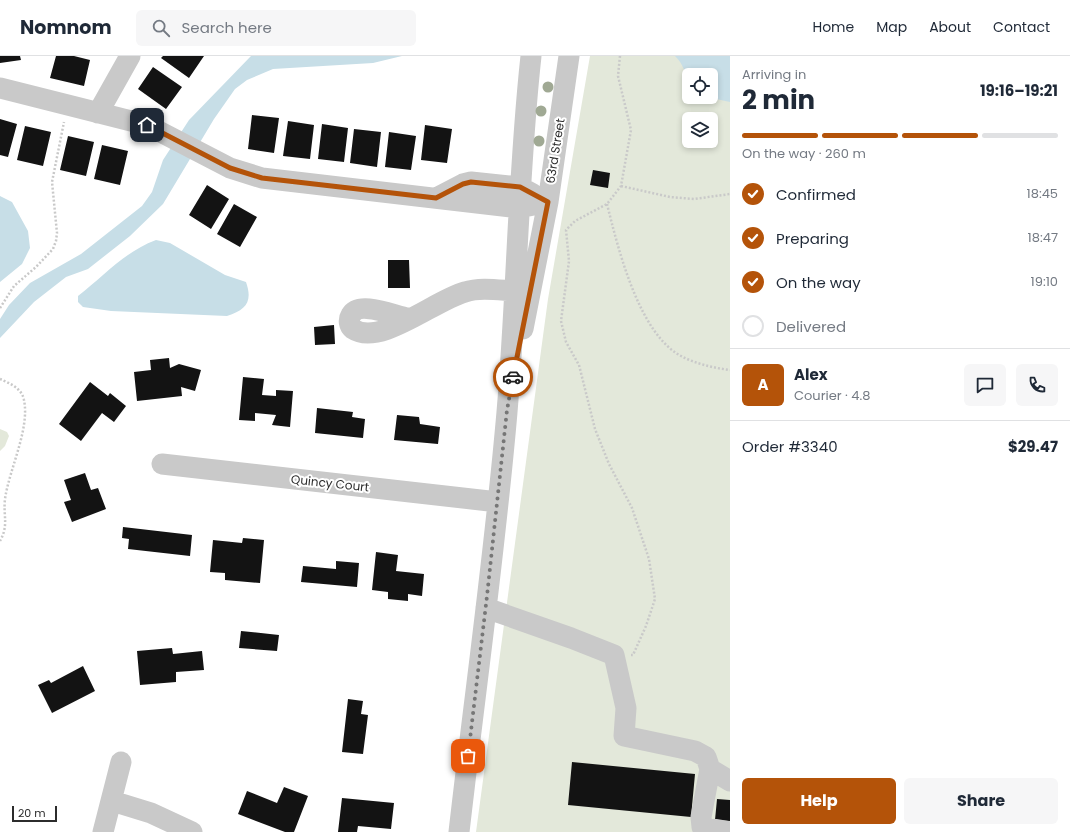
<!DOCTYPE html>
<html lang="en">
<head>
<meta charset="utf-8">
<style>
  :root { --surface:#fff; --page:#f6f6f7; --text:#1f2937; --muted:#747a83; --line:#e0e1e3; --accent:#b45309 }
  body { margin:0; font-family:Poppins,sans-serif; background:var(--page); color:var(--text); height:100vh; display:flex; flex-direction:column; font-size:15px; white-space:nowrap }
  * { box-sizing:border-box; margin:0 }
  p { font-size:13px; color:var(--muted) }
  .icon { flex:none; width:22px; height:22px; fill:none; stroke:currentColor; stroke-width:2; stroke-linecap:round; stroke-linejoin:round }
  .map { position:relative; flex:1; overflow:hidden }
  .side { display:flex; flex-direction:column; background:var(--surface); width:340px }
  .side>* { flex:none }
  .fabs { position:absolute; left:682px; top:12px; display:grid; gap:8px }
  .fabs a { display:grid; place-items:center; width:36px; height:36px; border-radius:6px; background:var(--surface); box-shadow:0 2px 6px #0003; font-size:20px }
  .scale { position:absolute; left:12px; bottom:10px; width:45px; box-sizing:border-box; padding-left:4px; border:2px solid #2c2c2c; border-top:0; font-size:11px; line-height:14px; white-space:nowrap; color:#2c2c2c; -webkit-text-stroke:3px #fff; paint-order:stroke }
  .pin { position:absolute; display:grid; place-items:center; width:34px; height:34px; color:#fff; margin:-17px; border-radius:8px; box-shadow:0 2px 6px #0006 }
  .courier { position:absolute; display:grid; place-items:center; width:40px; height:40px; margin:-20px; border:3px solid #b45309; border-radius:50%; background:#fff; color:#222; box-shadow:0 1px 5px #0007 }
  .headline em { font-style:normal; font-weight:700 }
  .headline div { display:flex; flex-direction:column-reverse }
  .headline { display:flex; align-items:center; justify-content:space-between; height:68px; padding:0 12px }
  h1 { font-size:26px; font-weight:700; line-height:30px }
  .bar { display:grid; grid-template-columns:repeat(4,1fr); gap:6px 4px; align-content:center; height:48px; padding:0 12px }
  .bar i { height:5px; border-radius:3px; background:var(--line) }
  .bar .selected { background:var(--accent) }
  .bar p { grid-column:span 4 }
  .line { display:flex; align-items:center; gap:10px; padding:0 12px; border-top:1px solid var(--line) }
  .line div { flex:1 }
  .round { display:grid; place-items:center; flex:none; width:42px; height:42px; border-radius:6px; background:var(--page) }
  ol { padding:0 12px; list-style:none }
  li { display:flex; align-items:center; gap:12px; height:44px }
  li p { margin-inline-start:auto }
  li .icon { padding:4px; border-radius:50%; background:var(--accent); color:#fff; stroke-width:4 }
  li:last-child { color:var(--muted) }
  li i { width:22px; height:22px; border:2px solid var(--line); border-radius:50% }
  .primary-button { display:flex; gap:8px; margin-top:auto; padding:8px 12px }
  .primary-button a { flex:1; height:46px; border-radius:6px; background:var(--accent); color:#fff; font-size:16px; font-weight:700; line-height:46px; text-align:center }
  .primary-button a+a { background:var(--page); color:var(--text) }
  header { display:flex; align-items:center; gap:24px; box-sizing:border-box; height:56px; padding:0 20px; background:var(--surface); border-bottom:1px solid var(--line) }
  header strong { font-size:19px }
  nav { display:flex; gap:22px; margin-inline-start:auto; font-size:14px }
  .search { width:280px; height:36px; background:var(--page); display:flex; align-items:center; gap:10px; box-sizing:border-box; padding:0 14px; border-radius:6px; color:var(--muted); font-size:15px }
  main { display:flex; flex:1; min-height:0 }
  .map>svg:first-child { display:block }
  .green { fill:#e3e8da; fill-rule:evenodd }
  .water { fill:#c7dee7 }
  .building { fill:#131313 }
  .lines { fill:none; stroke-linecap:round; stroke-linejoin:round }
  .path { stroke:#c9c9c9; stroke-width:2.5; stroke-dasharray:2 2; stroke-linecap:butt }
  .minor { stroke:#c9c9c9; stroke-width:21 }
  .tree { fill:#a0a994 }
  .done { stroke:#767676; stroke-width:4; stroke-dasharray:0 7.2 }
  .route { stroke:#b45309; stroke-width:5 }
  .labels { text-anchor:middle; dominant-baseline:central; stroke-width:4; stroke-linejoin:round; paint-order:stroke }
  .street-label { font-size:12px; fill:#2c2c2c; stroke:#fff }
</style>
</head>
<body>
<header>
<strong>Nomnom</strong>
<div class="search"><svg class="icon" aria-label="search" viewBox="0 0 24 24"><circle cx="10" cy="10" r="6"/><path d="M15 15l6 6"/></svg>Search here</div>
<nav><a>Home</a><a>Map</a><a>About</a><a>Contact</a></nav>
</header>
<main>
<div class="map">
<svg width="730" height="776" viewBox="0 0 730 776">
  <rect width="100%" height="100%" fill="#fff"/>
  <path class="green" d="M 590,0 L 730,0 L 730,776 L 476,776 L 548,243 ZM 689,19 L 711,19 L 711,41 L 689,41 ZM 689,63 L 711,63 L 711,85 L 689,85 Z
    M 0,373 L 7,376 L 9,380 L 5,390 L 0,395 Z"/>
  <path class="water" d="M 251,0 L 402,0 L 373,7 L 273,13 L 247,24 L 235,33 L 214,63 L 163,148 L 130,180 L 88,213 L 66,221 L 34,246 L 0,282 L 0,263 L 9,249 L 30,227 L 81,198 L 142,150 L 152,136 L 163,104 L 189,64 Z
    M 675,0 L 730,0 L 730,46 L 707,41 L 711,41 L 711,19 L 689,19 L 689,33 L 686,31 C 687,19 684,9 675,0 Z
    M 0,140 L 12,146 L 28,175 L 30,192 L 22,208 L 0,226 Z
    M 156,184 L 170,187 L 225,219 L 246,226 C 253,246 246,254 227,260 L 111,255 L 83,251 L 78,246 L 78,240 C 104,220 124,196 156,184 Z"/>
  <path class="building" d="M 0,0 L 20,0 L 21,4 L 0,7 Z
    M 56,0 L 74,0 L 90,4 L 84,30 L 50,22 Z
    M 163,0 L 204,0 L 189,22 L 161,2 Z
    M 153,11 L 182,31 L 166,53 L 138,33 Z
    M 252,59 L 279,62 L 274,97 L 248,93 Z
    M 0,63 L 17,68 L 8,101 L 0,99 Z
    M 288,65 L 314,69 L 310,103 L 283,100 Z
    M 322,68 L 348,72 L 344,106 L 318,103 Z
    M 425,69 L 452,73 L 447,107 L 421,104 Z
    M 25,70 L 51,76 L 43,110 L 17,104 Z
    M 354,73 L 381,76 L 377,111 L 350,107 Z
    M 389,76 L 416,80 L 411,114 L 385,111 Z
    M 68,80 L 94,86 L 86,120 L 60,114 Z
    M 102,89 L 128,95 L 120,129 L 94,123 Z
    M 593,114 L 610,117 L 608,132 L 590,129 Z
    M 207,129 L 229,143 L 211,173 L 189,159 Z
    M 234,148 L 257,161 L 240,191 L 217,178 Z
    M 388,204 L 409,204 L 410,232 L 388,232 Z
    M 334,269 L 335,288 L 315,289 L 314,271 Z
    M 169,302 L 170,312 L 179,308 L 201,314 L 195,335 L 181,331 L 182,340 L 137,345 L 134,316 L 151,314 L 150,304 Z
    M 243,321 L 264,323 L 262,339 L 276,340 L 276,334 L 293,335 L 290,371 L 272,369 L 276,359 L 255,357 L 255,365 L 239,364 Z
    M 90,326 L 108,340 L 110,337 L 126,350 L 114,366 L 102,357 L 81,385 L 59,368 Z
    M 317,352 L 353,356 L 352,361 L 365,363 L 363,382 L 315,377 Z
    M 397,359 L 419,361 L 420,368 L 440,371 L 438,388 L 394,384 Z
    M 85,417 L 91,434 L 98,432 L 106,453 L 72,466 L 64,446 L 71,444 L 64,424 Z
    M 123,471 L 192,479 L 190,500 L 128,493 L 129,483 L 122,482 Z
    M 243,482 L 264,484 L 260,527 L 225,524 L 225,517 L 210,516 L 213,484 L 242,487 Z
    M 376,496 L 398,499 L 396,515 L 424,518 L 422,540 L 408,538 L 408,545 L 388,543 L 388,536 L 372,534 Z
    M 336,505 L 359,507 L 357,531 L 301,526 L 303,510 L 336,513 Z
    M 241,575 L 279,579 L 277,595 L 239,592 Z
    M 172,592 L 173,598 L 202,595 L 204,614 L 176,616 L 176,626 L 140,629 L 137,595 Z
    M 83,610 L 95,635 L 52,657 L 38,629 L 49,624 L 51,627 Z
    M 348,643 L 363,645 L 361,658 L 368,659 L 363,698 L 342,696 Z
    M 572,706 L 695,718 L 691,761 L 568,749 Z
    M 284,731 L 308,740 L 294,776 L 285,776 L 238,758 L 247,735 L 277,747 Z
    M 342,742 L 394,747 L 391,773 L 358,770 L 357,776 L 338,776 Z
    M 717,743 L 730,744 L 730,765 L 715,764 Z"/>
  <g class="lines">
    <path class="path" d="M 620,0 L 618,20 L 631,74 L 621,130 L 607,148 L 575,165 L 566,174 L 569,205 L 561,265 L 566,286 L 579,309 L 595,373 L 609,408 L 632,452 L 649,503 L 655,543 L 646,570 L 633,599 L 631,599
      M 621,130 L 670,141 L 694,143 L 730,138
      M 607,148 C 618,192 639,280 683,301 C 697,308 714,312 730,314
      M 0,252 L 14,230 L 36,211 L 53,193 L 56,185 L 57,177 L 52,126 L 64,66
      M 0,323 C 9,327 22,332 24,344 C 30,373 9,414 5,443 C 3,460 9,469 0,485"/>
    <path class="minor" d="M 0,32 L 147,69 L 230,112 L 262,122 L 519,152 L 548,146
      M 98,57 L 130,0
      M 436,142 L 463,128 L 471,126 L 520,131 L 533,138
      M 408,262 C 395,260 359,244 351,259 C 348,264 349,270 353,273 C 380,291 435,244 465,236 C 480,231 498,234 514,235
      M 523,273 L 548,146 L 569,0
      M 162,408 L 498,446
      M 486,552 L 571,582 L 614,599 L 626,652 L 624,680 L 695,695 L 706,701 L 710,713 L 701,761 L 702,771 L 730,776
      M 710,713 L 730,725
      M 112,745 L 151,757 L 192,776
      M 103,776 L 121,706
      M 459,776 C 475,636 495,496 507,356 C 517,237 518,118 531,0"/>
  </g>
  <g class="tree">
    <circle cx="548" cy="31" r="5.5"/>
    <circle cx="541" cy="55" r="5.5"/>
    <circle cx="539" cy="85" r="5.5"/>
  </g>
  <g class="lines">
    <path class="done" d="M 468,700 L 487,540 L 507,354 L 513,321"/>
    <path class="route" d="M 147,69 L 230,112 L 262,122 L 436,142 L 463,128 L 471,126 L 520,131 L 548,146 L 513,321"/>
  </g>
  <g class="labels">
    <g class="street-label">
      <text transform="translate(555 95) rotate(-81)">63rd Street</text>
      <text transform="translate(330 427) rotate(6)">Quincy Court</text>
    </g>
  </g>
</svg>
<div class="fabs">
<a><svg class="icon" aria-label="locate" viewBox="0 0 24 24"><circle cx="12" cy="12" r="6"/><path d="M12 2v4M12 18v4M2 12h4M18 12h4"/></svg></a>
<a><svg class="icon" aria-label="layers" viewBox="0 0 24 24"><path d="M12 4l9 5-9 5-9-5zM3 14l9 5 9-5"/></svg></a>
</div>
<div class="scale">20 m</div>
<div class="pin" style="left:468px;top:700px;background:#ea580c"><svg class="icon" aria-label="bag" viewBox="0 0 24 24"><path d="M5 8h14l-1 12H6zM9 8a3 3 0 0 1 6 0"/></svg></div>
<div class="pin" style="left:147px;top:69px;background:#1f2937"><svg class="icon" aria-label="home" viewBox="0 0 24 24"><path d="M3 11l9-7 9 7M6 9v11h12V9"/></svg></div>
<div class="courier" style="left:513px;top:321px"><svg class="icon" aria-label="car" viewBox="0 0 24 24"><path d="M5 17H2v-5l4-1 3-4h7l3 4 3 1v5h-3M9 17h6M6 11h13"/><circle cx="7" cy="17" r="2"/><circle cx="17" cy="17" r="2"/></svg></div>
</div>
<section class="side">
<div class="headline"><div><h1>2 min</h1><p>Arriving in</p></div><em>19:16–19:21</em></div>
<div class="bar"><i class="selected"></i><i class="selected"></i><i class="selected"></i><i></i><p>On the way · 260 m</p></div>
<ol>
<li><svg class="icon" aria-label="check" viewBox="0 0 24 24"><path d="M5 12l5 5 9-10"/></svg>Confirmed<p>18:45</p></li>
<li><svg class="icon" aria-label="check" viewBox="0 0 24 24"><path d="M5 12l5 5 9-10"/></svg>Preparing<p>18:47</p></li>
<li><svg class="icon" aria-label="check" viewBox="0 0 24 24"><path d="M5 12l5 5 9-10"/></svg>On the way<p>19:10</p></li>
<li><i></i>Delivered</li>
</ol>
<div class="line" style="height:72px"><b class="round" style="background:var(--accent);color:#fff">A</b><div><b>Alex</b><p>Courier · 4.8</p></div><a class="round"><svg class="icon" aria-label="chat" viewBox="0 0 24 24"><path d="M4 5h16v11H9l-5 4z"/></svg></a><a class="round"><svg class="icon" aria-label="phone" viewBox="0 0 24 24"><path d="M5 4h4l2 5-3 2q2 4 5 5l2-3 5 2v4C11 20 4 13 5 4z"/></svg></a></div>
<div class="line" style="height:52px"><div>Order #3340</div><b>$29.47</b></div>
<div class="primary-button"><a>Help</a><a>Share</a></div>
</section>
</main>
</body>
</html>
